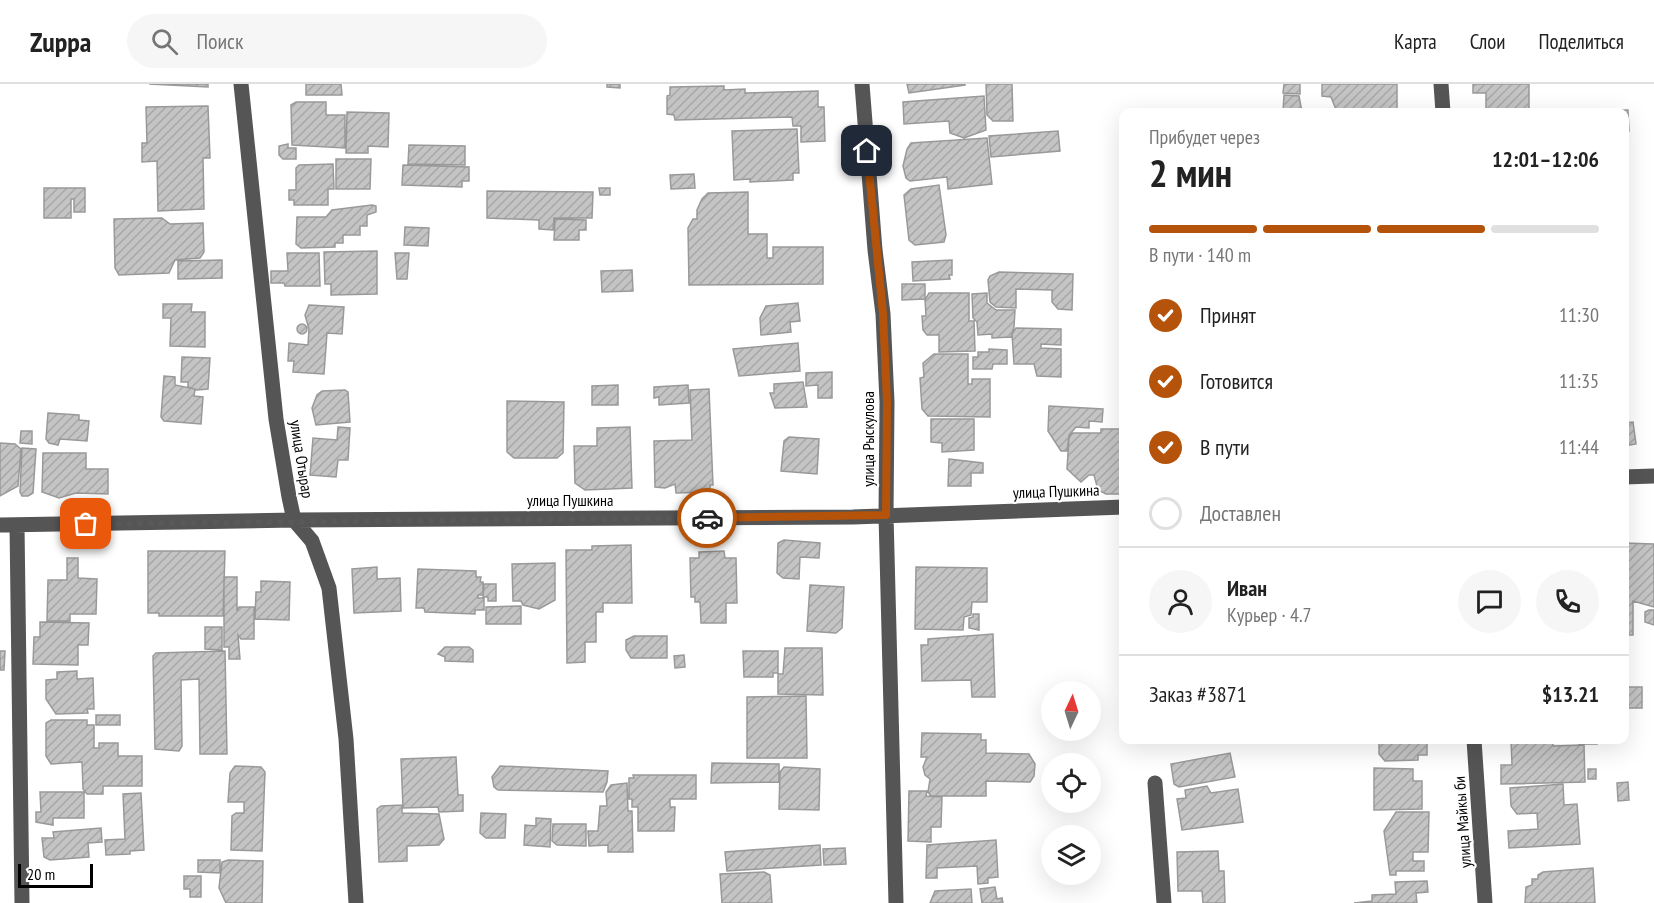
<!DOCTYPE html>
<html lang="ru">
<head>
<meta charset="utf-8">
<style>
  :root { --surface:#fff; --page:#f6f6f6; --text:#222; --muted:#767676; --line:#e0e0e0; --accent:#b45309 }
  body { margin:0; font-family:"PT Sans Narrow",sans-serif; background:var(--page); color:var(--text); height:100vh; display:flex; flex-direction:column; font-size:22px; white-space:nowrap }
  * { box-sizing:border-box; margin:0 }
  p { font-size:20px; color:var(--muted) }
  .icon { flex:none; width:33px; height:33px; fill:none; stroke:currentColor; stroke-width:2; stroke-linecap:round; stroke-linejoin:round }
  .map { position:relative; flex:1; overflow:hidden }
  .panel { position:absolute; left:1119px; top:24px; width:510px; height:636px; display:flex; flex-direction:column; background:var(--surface); border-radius:12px; box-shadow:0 6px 24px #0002 }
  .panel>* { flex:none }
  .needle { width:39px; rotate:4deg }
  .tools { position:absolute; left:1041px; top:597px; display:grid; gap:12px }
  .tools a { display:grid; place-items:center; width:60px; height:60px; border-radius:50%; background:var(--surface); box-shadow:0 6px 24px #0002; font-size:30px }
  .scale { position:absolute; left:18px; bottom:15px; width:75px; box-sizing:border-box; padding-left:6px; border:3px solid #000; border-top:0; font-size:16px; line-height:21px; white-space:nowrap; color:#000; -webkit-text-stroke:4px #fff; paint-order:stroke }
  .pin { position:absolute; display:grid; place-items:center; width:51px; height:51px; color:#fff; margin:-26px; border-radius:12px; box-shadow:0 3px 9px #0006 }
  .courier { position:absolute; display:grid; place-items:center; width:60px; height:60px; margin:-30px; border:4px solid #b45309; border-radius:50%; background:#fff; color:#222; box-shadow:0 2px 8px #0007 }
  .head em { font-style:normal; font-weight:800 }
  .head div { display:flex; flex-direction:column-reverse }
  .head { display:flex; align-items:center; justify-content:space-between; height:102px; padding:0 30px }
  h1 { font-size:39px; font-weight:800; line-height:45px }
  .bar { display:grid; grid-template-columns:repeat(4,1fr); gap:9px 6px; align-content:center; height:72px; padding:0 30px }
  .bar i { height:8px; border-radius:4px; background:var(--line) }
  .bar .on { background:var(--accent) }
  .bar p { grid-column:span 4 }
  .line { display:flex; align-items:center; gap:15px; padding:0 30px; border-top:2px solid var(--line) }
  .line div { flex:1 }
  .round { display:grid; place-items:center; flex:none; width:63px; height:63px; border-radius:32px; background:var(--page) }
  ol { padding:0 30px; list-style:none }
  li { display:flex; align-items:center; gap:18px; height:66px }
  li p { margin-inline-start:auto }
  li .icon { padding:6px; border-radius:50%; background:var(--accent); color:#fff; stroke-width:4 }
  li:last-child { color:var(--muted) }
  li i { width:33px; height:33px; border:3px solid var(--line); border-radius:50% }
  header { display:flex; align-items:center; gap:36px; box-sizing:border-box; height:84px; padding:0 30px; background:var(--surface); border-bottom:2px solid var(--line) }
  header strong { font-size:28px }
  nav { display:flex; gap:33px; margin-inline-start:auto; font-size:21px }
  .search { width:420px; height:54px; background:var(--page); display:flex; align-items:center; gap:15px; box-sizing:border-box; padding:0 21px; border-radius:33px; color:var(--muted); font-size:22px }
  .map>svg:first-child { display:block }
  .building { fill:url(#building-hatch); stroke:#999; stroke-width:1.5 }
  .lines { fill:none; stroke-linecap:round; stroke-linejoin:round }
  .minor { stroke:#555; stroke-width:15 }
  .done { stroke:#595959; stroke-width:6; stroke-dasharray:0 10.8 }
  .route { stroke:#b45309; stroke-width:8 }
  .labels { text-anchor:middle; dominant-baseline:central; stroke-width:4.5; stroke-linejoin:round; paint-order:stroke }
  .street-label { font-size:16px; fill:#000; stroke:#fff }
</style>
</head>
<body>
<header>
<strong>Zuppa</strong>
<div class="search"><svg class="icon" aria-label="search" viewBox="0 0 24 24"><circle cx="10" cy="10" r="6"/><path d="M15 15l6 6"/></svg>Поиск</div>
<nav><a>Карта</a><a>Слои</a><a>Поделиться</a></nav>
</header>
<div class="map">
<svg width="1654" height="819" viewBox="0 0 1654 819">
  <defs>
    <pattern id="building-hatch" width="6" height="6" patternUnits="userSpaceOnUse" patternTransform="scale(1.5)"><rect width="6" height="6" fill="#c4c4c4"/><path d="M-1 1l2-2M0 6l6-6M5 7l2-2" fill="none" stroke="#a7a7a7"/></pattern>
  </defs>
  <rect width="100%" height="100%" fill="#fff"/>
  <path class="building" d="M 149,0 L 208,0 L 208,3 Z
    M 306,0 L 341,0 L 342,11 L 306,11 Z
    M 607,0 L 620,0 L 620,4 L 607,3 Z
    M 907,0 L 965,0 L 965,1 L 909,9 Z
    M 986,0 L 1012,0 L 1013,37 L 993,37 L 987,31 Z
    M 1284,0 L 1300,0 L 1300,10 L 1283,9 Z
    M 1322,0 L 1397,0 L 1397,28 L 1337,28 L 1331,13 L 1322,12 Z
    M 1473,0 L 1529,0 L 1529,26 L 1537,26 L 1537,28 L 1486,28 L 1486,9 L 1473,9 Z
    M 724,2 L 724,6 L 745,5 L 745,9 L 818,7 L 818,23 L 824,23 L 825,57 L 801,58 L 801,42 L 793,42 L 792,33 L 675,36 L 674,31 L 667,30 L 667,12 L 670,11 L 670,3 Z
    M 1284,11 L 1299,12 L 1302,28 L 1283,28 Z
    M 984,12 L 986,46 L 964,54 L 950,49 L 949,37 L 904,40 L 903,18 Z
    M 296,18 L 326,18 L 326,31 L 345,31 L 345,64 L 292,61 L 291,21 Z
    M 208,22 L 210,74 L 203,74 L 204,125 L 158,127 L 157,77 L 142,78 L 142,59 L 147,59 L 146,23 Z
    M 1628,26 L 1629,47 L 1624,47 L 1624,28 L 1563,28 Z
    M 347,28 L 389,29 L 388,63 L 368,62 L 368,69 L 346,69 Z
    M 797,45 L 799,89 L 793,89 L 793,96 L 750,98 L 750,95 L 734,96 L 732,47 Z
    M 1058,47 L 1060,67 L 991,73 L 989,52 Z
    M 987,54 L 992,100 L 948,105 L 947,93 L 910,97 L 906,94 L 903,82 L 907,65 L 911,59 Z
    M 288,60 L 288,64 L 296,64 L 296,75 L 283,75 L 279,71 L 279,62 Z
    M 409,61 L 465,62 L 465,81 L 408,80 Z
    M 336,75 L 371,75 L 370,105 L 336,105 Z
    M 333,80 L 334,105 L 328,105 L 328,121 L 294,121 L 294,116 L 289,116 L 289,106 L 296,106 L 296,84 L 299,81 Z
    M 403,81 L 469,83 L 469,97 L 462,97 L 462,103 L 402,101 Z
    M 694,90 L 695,104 L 671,105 L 670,91 Z
    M 939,101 L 946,151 L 944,158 L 915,161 L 909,156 L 904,111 L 911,105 Z
    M 44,104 L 85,104 L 85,128 L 74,128 L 74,115 L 71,115 L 71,134 L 44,134 Z
    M 599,104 L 610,104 L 610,111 L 600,111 Z
    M 487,107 L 593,108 L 592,134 L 554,134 L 553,146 L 539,145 L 539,136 L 487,134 Z
    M 748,108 L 748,150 L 767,150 L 767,174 L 773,174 L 773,163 L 823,163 L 823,200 L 689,201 L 688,144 L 693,135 L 697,135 L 697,126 L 702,115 L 708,109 Z
    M 372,121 L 376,122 L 376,128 L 367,131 L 367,142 L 360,142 L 360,151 L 343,151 L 343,159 L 335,159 L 335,163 L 301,164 L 296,160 L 297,133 L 326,133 L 332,126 Z
    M 162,134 L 170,140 L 203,139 L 204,168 L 200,174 L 175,176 L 169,189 L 119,191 L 115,184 L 114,135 Z
    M 555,135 L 586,136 L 586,146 L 579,146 L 579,156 L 554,156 Z
    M 405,143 L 429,144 L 428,162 L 404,161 Z
    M 377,167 L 377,210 L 331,211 L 331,200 L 325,200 L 324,168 Z
    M 287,169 L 319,169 L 320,202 L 285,202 L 284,199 L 271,199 L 271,187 L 288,187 Z
    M 395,169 L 409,169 L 407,195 L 397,195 Z
    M 222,176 L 222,194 L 178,195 L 178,177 Z
    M 952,176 L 952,191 L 949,191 L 950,195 L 913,197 L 912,178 Z
    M 632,186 L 633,207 L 602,208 L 601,187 Z
    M 999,188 L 1073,190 L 1072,226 L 1058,225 L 1052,218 L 1052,206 L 1016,205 L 1016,224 L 996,223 L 990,218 L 988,196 L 990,192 Z
    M 902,200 L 925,200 L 925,215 L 902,216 Z
    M 929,209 L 969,209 L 969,237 L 974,237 L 975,267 L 939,268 L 939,251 L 927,251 L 923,246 L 922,232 L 926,232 L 925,216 Z
    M 987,209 L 987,219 L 996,226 L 1015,226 L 1014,243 L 1011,253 L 992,254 L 992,250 L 978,251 L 977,238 L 973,234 L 972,210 Z
    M 798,219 L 800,237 L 790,238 L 791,248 L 761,251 L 760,234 L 766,222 Z
    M 163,220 L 192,220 L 191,228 L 205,228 L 205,263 L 170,262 L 171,234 L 163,234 Z
    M 309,221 L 344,223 L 342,250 L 327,249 L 324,290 L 293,288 L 294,277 L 288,277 L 289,259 L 308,261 L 309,245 L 305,231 Z
    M297 245a5 5 0 1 1 10 0a5 5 0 1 1-10 0Z
    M 1016,244 L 1061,245 L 1061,261 L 1041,260 L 1041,264 L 1061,265 L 1061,293 L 1037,292 L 1034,280 L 1014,280 L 1012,250 Z
    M 798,259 L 800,287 L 739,292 L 733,265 Z
    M 989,265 L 1007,266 L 1007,280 L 993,280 L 992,285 L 973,285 L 973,273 L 978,273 L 978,268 L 989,268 Z
    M 934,270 L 968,270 L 968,300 L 972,300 L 972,295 L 990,295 L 990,333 L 928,332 L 922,325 L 920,294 L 924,293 L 923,279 Z
    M 182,273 L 210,274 L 208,305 L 197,306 L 188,303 L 188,298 L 181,298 Z
    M 832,288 L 832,314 L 818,314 L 818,301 L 806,302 L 806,289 Z
    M 164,292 L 175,293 L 175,301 L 195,305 L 194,312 L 203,313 L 201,340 L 164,337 L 161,333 Z
    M 803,298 L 807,323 L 775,324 L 770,309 L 774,309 L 774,300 Z
    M 618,301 L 618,321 L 592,321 L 592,302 Z
    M 688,301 L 689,319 L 659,321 L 659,313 L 654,314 L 654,303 Z
    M 709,305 L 713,401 L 710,401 L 710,408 L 676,409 L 675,400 L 665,404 L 655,403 L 654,357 L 692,356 L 690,306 Z
    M 345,306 L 348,308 L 350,338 L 316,341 L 312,324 L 317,311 L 322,307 Z
    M 507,317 L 564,318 L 563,369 L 557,374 L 514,374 L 507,368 Z
    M 1049,322 L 1103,325 L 1102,338 L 1089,337 L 1089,344 L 1076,343 L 1069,351 L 1067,367 L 1061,367 L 1048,347 Z
    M 48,329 L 79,331 L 79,336 L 89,337 L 87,357 L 60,355 L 58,361 L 49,359 L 46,355 Z
    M 931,335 L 974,335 L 974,366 L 942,368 L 942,359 L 931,358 Z
    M 1633,338 L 1636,360 L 1624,362 L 1624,339 Z
    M 338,343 L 350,344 L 348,376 L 338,376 L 336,393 L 310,391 L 313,354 L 337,356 Z
    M 630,343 L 632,404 L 585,406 L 575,399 L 574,362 L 597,362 L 597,344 Z
    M 1101,345 L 1124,345 L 1123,410 L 1106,410 L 1098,406 L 1094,391 L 1089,391 L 1081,398 L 1067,385 L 1069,354 L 1072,349 L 1101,349 Z
    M 21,347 L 32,347 L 32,360 L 20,359 Z
    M 789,353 L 819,355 L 817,390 L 781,387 L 784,357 Z
    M 0,359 L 15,360 L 21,365 L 18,402 L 0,412 Z
    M 22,364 L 36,365 L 33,409 L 28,412 L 22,412 L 20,408 Z
    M 43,369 L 86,369 L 86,385 L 108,385 L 108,410 L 76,409 L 59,414 L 42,408 Z
    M 949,375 L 983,379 L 983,389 L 971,389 L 971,402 L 948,402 Z
    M 784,456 L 820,459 L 819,474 L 800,473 L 799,495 L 783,494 L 777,489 L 778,459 Z
    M 1624,459 L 1654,460 L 1654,523 L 1633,517 L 1633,551 L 1624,551 Z
    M 631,461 L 632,519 L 603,519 L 603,528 L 596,528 L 596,558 L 585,558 L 585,578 L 567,579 L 566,466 L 592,466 L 592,462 Z
    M 148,467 L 225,467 L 223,532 L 159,532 L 159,529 L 148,529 Z
    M 724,467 L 725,474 L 736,474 L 737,519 L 726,519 L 726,539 L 701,539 L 700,518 L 695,518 L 695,513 L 691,513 L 690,474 L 699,474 L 699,468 Z
    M 67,474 L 78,474 L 78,494 L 97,495 L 96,530 L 70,530 L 70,537 L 47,537 L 48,496 L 67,496 Z
    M 555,479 L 555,516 L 539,525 L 523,521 L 521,517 L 513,517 L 512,480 Z
    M 377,483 L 377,495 L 400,494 L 401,527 L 354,529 L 352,485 Z
    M 916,483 L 987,484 L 987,518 L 972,518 L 971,531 L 964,533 L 963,546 L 915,545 Z
    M 418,485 L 476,487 L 476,493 L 481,493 L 480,498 L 483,498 L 483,511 L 478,511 L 478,514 L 484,514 L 484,526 L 475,526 L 475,530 L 425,528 L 424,524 L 416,524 Z
    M 224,493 L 237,493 L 237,527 L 239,523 L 254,523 L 254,555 L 241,555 L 238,551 L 240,575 L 229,575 L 229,563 L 224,563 Z
    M 261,497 L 290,498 L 289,536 L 255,535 L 256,508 L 261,508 Z
    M 484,500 L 496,500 L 496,517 L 488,517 L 488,513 L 483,513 Z
    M 810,501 L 844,503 L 842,544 L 836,549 L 807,547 Z
    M 521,522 L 521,540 L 486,540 L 486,523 Z
    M 1649,526 L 1654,526 L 1654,541 L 1645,538 L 1645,528 Z
    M 973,530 L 979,530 L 979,546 L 969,544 L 969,534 L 973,533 Z
    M 40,538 L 89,539 L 88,561 L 78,561 L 78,581 L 33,580 L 34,553 L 40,553 Z
    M 205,543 L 222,543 L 222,566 L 205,565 Z
    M 993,550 L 995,613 L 972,613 L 971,596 L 922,597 L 921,561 L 928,561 L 928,555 Z
    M 634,552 L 667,552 L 667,574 L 631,574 L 626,566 L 626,556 Z
    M 445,563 L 469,563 L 473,566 L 473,578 L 445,577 L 445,573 L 438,570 Z
    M 785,564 L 822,564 L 823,611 L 778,610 L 778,590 L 783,590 Z
    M 0,567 L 5,567 L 4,586 L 0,586 Z
    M 225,567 L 227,670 L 200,670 L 199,595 L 181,596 L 182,662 L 179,667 L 155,665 L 153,572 L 156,569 Z
    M 743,567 L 778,567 L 778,589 L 773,589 L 773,593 L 744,593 Z
    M 684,571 L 685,583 L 675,584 L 674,572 Z
    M 77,587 L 77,595 L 93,594 L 94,625 L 87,625 L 88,629 L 56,630 L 46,615 L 46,596 L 57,595 L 57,588 Z
    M 1624,603 L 1642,603 L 1642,624 L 1624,624 Z
    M 806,612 L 807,674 L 747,674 L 747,613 Z
    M 96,631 L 120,631 L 120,641 L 96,641 Z
    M 51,636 L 87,636 L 87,641 L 94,641 L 94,664 L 99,664 L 99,659 L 118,659 L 118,672 L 142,672 L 142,702 L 103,702 L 103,710 L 87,710 L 83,705 L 82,678 L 51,680 L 46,672 L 46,639 Z
    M 922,649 L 981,650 L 981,656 L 986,656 L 986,669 L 1029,670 L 1035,680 L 1034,692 L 1030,698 L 986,697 L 986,712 L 931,712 L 928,708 L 930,695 L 925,691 L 923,683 L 927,673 L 921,673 Z
    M 1379,656 L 1427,656 L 1427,671 L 1418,671 L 1418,676 L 1385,677 L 1379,670 Z
    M 1511,656 L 1553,656 L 1553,662 L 1584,661 L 1585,698 L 1501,700 L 1501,681 L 1512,681 Z
    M 1578,656 L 1597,656 L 1597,660 L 1579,660 Z
    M 1230,669 L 1235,693 L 1179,703 L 1174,700 L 1171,680 Z
    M 456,673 L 458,711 L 463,711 L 463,727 L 439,728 L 438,723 L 403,724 L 401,675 Z
    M 712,679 L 779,680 L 779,698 L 711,699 Z
    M 235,682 L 261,683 L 265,688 L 262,767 L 231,766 L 232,732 L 236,729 L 244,729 L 244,718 L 228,718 L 230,689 Z
    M 500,682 L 608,687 L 607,698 L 603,708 L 498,706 L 494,703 L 492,693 Z
    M 784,683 L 820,685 L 819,726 L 779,725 L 780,688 Z
    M 1374,684 L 1413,685 L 1413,697 L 1422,697 L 1422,725 L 1374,726 Z
    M 1588,685 L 1596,685 L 1596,695 L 1588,695 Z
    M 633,691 L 696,691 L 696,715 L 670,715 L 670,723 L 675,723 L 674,747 L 638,747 L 638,723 L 632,723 L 632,715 L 629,715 L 629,694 L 634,694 Z
    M 1628,698 L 1629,716 L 1618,717 L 1617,699 Z
    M 627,699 L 628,727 L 632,727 L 633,768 L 608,768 L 608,761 L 589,762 L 588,747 L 598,747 L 600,722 L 607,722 L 606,708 L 611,701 Z
    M 1563,700 L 1564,721 L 1577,720 L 1580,760 L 1509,764 L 1508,747 L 1538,745 L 1537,729 L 1517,730 L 1511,722 L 1510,704 Z
    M 1207,702 L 1211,709 L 1238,705 L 1243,738 L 1182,746 L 1177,715 L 1186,714 L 1185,706 Z
    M 909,707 L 927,707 L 926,712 L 942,713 L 941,743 L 931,743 L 931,758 L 908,757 Z
    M 40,708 L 84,708 L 84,734 L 53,734 L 53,741 L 36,738 L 36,728 L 41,728 Z
    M 141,709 L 144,766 L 130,767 L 130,770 L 106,771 L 105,756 L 125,755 L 123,710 Z
    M 402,721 L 402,729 L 439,730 L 444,755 L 439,761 L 407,762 L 407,777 L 379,778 L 377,725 L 381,722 Z
    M 1396,728 L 1429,728 L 1428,768 L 1413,768 L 1413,777 L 1424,777 L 1424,787 L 1396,787 L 1396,791 L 1390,791 L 1384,747 Z
    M 481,729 L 506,730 L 505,754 L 486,754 L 480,749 Z
    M 536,734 L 551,735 L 550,763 L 524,761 L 525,741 L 536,742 Z
    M 553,740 L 586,740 L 586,762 L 557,761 L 552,757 Z
    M 101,744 L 102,758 L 88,759 L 89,773 L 50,776 L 44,773 L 42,754 L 54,754 L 53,748 Z
    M 996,756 L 998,793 L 988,794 L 988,799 L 978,800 L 977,782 L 937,784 L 937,794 L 926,794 L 927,761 Z
    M 820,761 L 821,781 L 727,787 L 725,768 Z
    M 845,764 L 846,780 L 824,781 L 823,765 Z
    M 1218,767 L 1219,787 L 1224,787 L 1225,819 L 1203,819 L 1202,807 L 1178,807 L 1177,768 Z
    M 198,776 L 220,776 L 220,789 L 198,788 Z
    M 228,776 L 263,777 L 262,819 L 226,819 L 219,804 L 222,778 Z
    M 1593,784 L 1595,819 L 1525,819 L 1526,803 L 1532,801 L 1532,795 L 1538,795 L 1538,791 L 1543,788 Z
    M 764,788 L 770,791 L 772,819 L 722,819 L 720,790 Z
    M 184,792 L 201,792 L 201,813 L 190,813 L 190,805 L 184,805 Z
    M 1427,797 L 1428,808 L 1416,809 L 1417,819 L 1354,819 L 1372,817 L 1372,811 L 1396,810 L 1395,798 Z
    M 995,803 L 997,815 L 1002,814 L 1003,819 L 982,819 L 980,805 Z
    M 971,805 L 972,819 L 930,819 L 935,807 Z"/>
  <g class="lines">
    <path class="minor" d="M 241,0 L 276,335 L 289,413 L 294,436 L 312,457 L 329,504 L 346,655 L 356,819
      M 862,0 L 875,166 L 883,230 L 887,318 L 886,431 L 896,819
      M 1441,0 L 1443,28
      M 1624,393 L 1654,392
      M 0,441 L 294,436 L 853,433 L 1124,423
      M 17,441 L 22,819
      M 1474,656 L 1485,819
      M 1155,699 L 1164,819"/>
  </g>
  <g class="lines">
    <path class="done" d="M 86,440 L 707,434"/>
    <path class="route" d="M 707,434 L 886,431 L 887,318 L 883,230 L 867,67"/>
  </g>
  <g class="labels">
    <g class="street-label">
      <text transform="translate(868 355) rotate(-90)">улица Рыскулова</text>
      <text transform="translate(302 375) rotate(81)">улица Отырар</text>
      <text transform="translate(1056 407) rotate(-2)">улица Пушкина</text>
      <text x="570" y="416">улица Пушкина</text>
      <text transform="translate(1462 738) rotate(-94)">улица Майкы би</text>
    </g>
  </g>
</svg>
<div class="tools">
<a><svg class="needle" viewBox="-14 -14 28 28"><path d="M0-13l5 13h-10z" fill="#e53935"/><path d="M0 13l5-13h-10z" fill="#767676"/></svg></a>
<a><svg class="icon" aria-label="locate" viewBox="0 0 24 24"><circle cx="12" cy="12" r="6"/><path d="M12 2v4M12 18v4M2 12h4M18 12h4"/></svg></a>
<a><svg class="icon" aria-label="layers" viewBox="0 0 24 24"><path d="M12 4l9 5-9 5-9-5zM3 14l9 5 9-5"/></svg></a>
</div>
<div class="scale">20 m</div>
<div class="pin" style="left:86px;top:440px;background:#ea580c"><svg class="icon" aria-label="bag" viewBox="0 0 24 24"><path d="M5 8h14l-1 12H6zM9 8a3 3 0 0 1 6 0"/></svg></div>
<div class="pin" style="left:867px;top:67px;background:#1f2937"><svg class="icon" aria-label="home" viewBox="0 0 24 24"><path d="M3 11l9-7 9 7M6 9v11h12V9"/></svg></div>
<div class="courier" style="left:707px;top:434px"><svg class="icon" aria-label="car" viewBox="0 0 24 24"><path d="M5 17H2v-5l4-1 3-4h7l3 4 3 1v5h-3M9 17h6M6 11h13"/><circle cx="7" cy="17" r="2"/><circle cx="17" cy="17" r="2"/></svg></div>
<section class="panel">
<div class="head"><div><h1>2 мин</h1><p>Прибудет через</p></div><em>12:01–12:06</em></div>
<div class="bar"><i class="on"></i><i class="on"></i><i class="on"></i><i></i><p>В пути · 140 m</p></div>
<ol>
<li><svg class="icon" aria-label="check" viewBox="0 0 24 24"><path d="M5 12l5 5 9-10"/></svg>Принят<p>11:30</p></li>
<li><svg class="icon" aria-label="check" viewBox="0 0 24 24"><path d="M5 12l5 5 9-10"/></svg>Готовится<p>11:35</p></li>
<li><svg class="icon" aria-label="check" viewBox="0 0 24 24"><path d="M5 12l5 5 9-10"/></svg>В пути<p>11:44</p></li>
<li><i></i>Доставлен</li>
</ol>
<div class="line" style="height:108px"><a class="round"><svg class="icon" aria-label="person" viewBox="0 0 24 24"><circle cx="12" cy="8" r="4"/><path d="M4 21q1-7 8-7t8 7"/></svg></a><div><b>Иван</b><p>Курьер · 4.7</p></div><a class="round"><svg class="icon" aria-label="chat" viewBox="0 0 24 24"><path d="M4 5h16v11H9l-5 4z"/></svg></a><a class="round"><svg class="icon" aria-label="phone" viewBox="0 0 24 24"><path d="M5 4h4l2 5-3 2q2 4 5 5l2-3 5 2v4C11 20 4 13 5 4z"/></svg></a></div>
<div class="line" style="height:78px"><div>Заказ #3871</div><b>$13.21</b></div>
</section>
</div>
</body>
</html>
